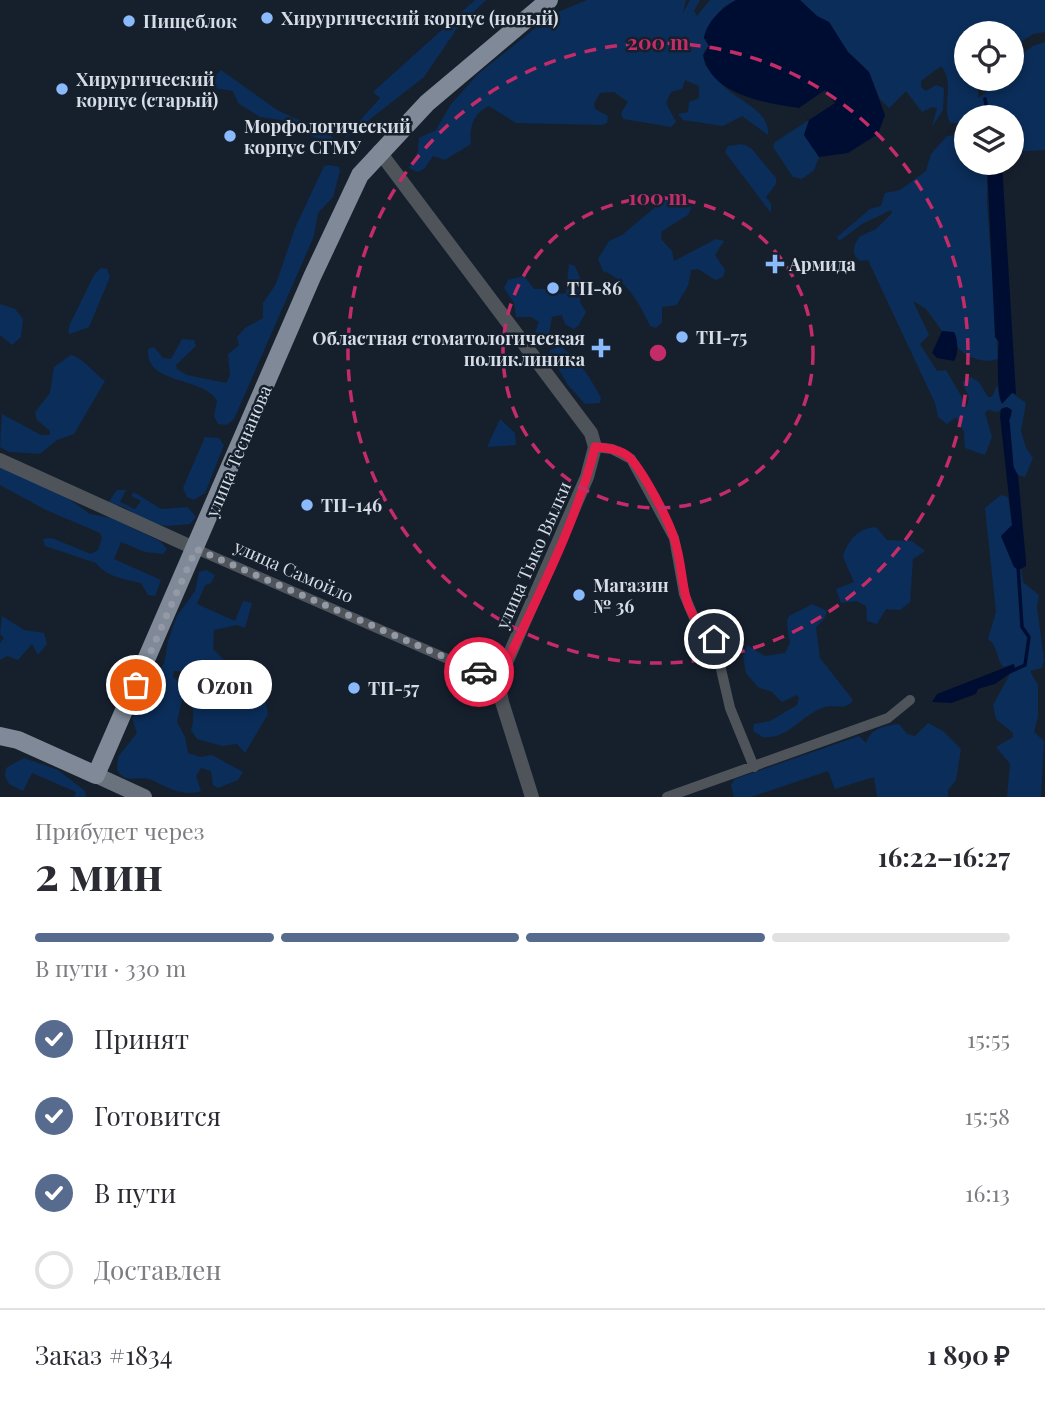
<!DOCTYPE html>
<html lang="ru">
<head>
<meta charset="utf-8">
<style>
  :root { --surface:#fff; --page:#f2f2f3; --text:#2b2b33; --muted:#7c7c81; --line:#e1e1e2; --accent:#566b8d }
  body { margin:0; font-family:"Playfair Display",serif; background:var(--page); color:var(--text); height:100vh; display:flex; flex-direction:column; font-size:26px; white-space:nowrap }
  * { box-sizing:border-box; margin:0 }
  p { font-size:23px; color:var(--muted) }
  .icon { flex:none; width:38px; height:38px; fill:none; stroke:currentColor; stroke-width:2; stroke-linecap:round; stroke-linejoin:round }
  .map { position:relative; height:797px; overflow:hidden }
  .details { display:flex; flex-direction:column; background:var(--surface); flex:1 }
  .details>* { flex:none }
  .buttons { position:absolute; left:954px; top:21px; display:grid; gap:14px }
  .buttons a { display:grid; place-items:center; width:70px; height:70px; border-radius:50%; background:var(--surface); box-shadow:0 4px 10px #0003; font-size:35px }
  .pin { position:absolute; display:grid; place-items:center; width:60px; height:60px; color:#fff; margin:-30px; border:4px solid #fff; border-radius:50%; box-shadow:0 2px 7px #0007 }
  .courier { position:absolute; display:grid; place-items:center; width:70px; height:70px; margin:-35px; border:5px solid #e11d48; border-radius:50%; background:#fff; color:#222; box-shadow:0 2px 9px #0007 }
  .bubble { position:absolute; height:49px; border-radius:24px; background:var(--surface); box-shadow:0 4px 10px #0003; font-size:23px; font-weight:700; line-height:49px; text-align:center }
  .head em { font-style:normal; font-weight:700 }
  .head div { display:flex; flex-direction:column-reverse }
  .head { display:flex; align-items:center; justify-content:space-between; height:119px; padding:0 35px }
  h1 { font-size:46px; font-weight:700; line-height:52px }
  .bar { display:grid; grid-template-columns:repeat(4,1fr); gap:10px 7px; align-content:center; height:84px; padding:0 35px }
  .bar i { height:9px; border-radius:5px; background:var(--line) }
  .bar .current { background:var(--accent) }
  .bar p { grid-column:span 4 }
  .line { display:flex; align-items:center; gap:18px; padding:0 35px; border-top:2px solid var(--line) }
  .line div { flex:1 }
  ol { padding:0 35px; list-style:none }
  li { display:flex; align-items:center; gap:21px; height:77px }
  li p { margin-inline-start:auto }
  li .icon { padding:7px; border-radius:50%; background:var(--accent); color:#fff; stroke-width:4 }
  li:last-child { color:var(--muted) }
  li i { width:38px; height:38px; border:4px solid var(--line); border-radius:50% }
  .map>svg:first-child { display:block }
  .green { fill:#0b2d59 }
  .water { fill:#000d32 }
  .pier { fill:#16202d }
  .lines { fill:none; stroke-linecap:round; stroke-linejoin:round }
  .stream { stroke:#000d32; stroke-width:3.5 }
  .minor { stroke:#4f545b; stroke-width:10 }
  .tertiary { stroke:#4f545b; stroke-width:14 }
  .secondary { stroke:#6a727d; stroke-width:16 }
  .primary { stroke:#7f8997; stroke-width:18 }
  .done { stroke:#939aa5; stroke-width:7; stroke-dasharray:0 12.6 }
  .route { stroke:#e11d48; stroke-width:9 }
  .ring { fill:none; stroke:#c42c69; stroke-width:3.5; stroke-dasharray:12 9 }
  .poi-dot { fill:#8abafc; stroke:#16202d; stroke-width:2.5 }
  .labels { text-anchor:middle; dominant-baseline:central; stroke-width:5; stroke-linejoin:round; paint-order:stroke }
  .poi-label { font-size:18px; font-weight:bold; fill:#d6dce5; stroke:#16202d; text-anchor:start }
  .street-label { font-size:18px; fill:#d6dce5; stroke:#16202d }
  .centre { fill:#c42c69; stroke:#16202d; stroke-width:3.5 }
  .ring-label { font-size:21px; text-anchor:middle; font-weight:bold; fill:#c42c69; stroke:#16202d; stroke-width:5; stroke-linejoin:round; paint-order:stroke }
</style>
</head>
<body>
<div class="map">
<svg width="1045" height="797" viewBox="0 0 1045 797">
  <rect width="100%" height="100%" fill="#16202d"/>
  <path class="green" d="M 475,0 L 486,0 L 458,27 L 424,77 L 342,141 L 380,98 L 373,92 Z
    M 587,0 L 686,0 L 683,13 L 690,0 L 700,0 L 694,11 L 697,16 L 710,0 L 736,0 L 723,7 L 704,38 L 709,45 L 704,52 L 705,65 C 712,73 719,83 728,90 C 743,103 770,112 768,135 L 742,116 L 723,126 L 683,120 L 678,114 L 688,112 L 689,102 L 699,98 L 699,86 L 685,80 L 682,89 L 671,92 L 666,103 L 676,122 L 671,127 L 623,119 L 621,113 L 628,102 L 614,92 L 600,93 L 594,104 L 595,109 L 608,116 L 607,123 L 602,125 L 516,123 L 489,106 C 473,113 469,128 471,144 L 445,160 L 433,156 L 425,168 L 418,172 L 409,168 L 418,151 L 419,138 L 436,130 L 451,104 L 478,74 L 553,14 Z
    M 800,0 L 1045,0 L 1045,32 L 1033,34 L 1012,48 L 1012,33 L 966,33 L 966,79 L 978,79 L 978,98 L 989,90 L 993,79 L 1012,79 L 1012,61 L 1033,46 L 1045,42 L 1045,150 L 1012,152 L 1012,117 L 966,117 L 966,163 L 987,163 L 987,203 L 998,359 C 983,364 968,358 957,347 L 956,335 L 942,331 L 926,309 L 913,301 L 929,335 L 920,344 L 937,371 L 946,370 L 967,406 L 969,398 L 962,382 L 971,377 L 979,382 L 988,397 L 992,397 L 997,385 L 1000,401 L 1012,393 L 1026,403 L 1021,431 L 1026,448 L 1033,458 L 1025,477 L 1018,475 C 1007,461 1003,430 1012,414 L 1004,407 L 998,412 L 988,410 L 985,413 L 992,437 L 985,455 L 965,448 L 964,432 L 956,417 L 947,424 L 938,417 L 935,403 L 868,260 L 860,261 C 850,254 854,245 859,237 L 876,229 L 892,213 L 891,210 L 862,224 L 842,239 L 839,241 L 837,237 L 870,209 L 881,206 L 885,193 L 900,190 L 926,171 L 931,154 L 947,136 L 963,134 L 962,123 L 950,123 C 941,104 956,84 941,66 L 921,81 L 921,87 L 926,91 L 936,85 L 944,88 L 943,110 L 932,127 L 937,108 L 932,107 L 922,112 L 906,91 L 889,108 L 880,99 L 869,72 L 848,52 L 829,22 L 817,16 Z
    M 221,70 L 277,110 L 329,134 L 334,139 L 333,144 L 303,133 L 281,120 L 260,117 L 238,103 L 233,91 L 214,88 L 216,75 Z
    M 809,120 L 804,135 L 819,157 L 814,170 L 802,179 L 793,177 L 773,147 L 775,142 Z
    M 742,144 L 751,148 L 776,178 L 776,184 L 766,197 L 771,204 L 771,213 L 725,152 L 728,146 Z
    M 330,165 L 339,167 L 340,171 L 333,197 L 318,213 L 314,236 L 234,419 L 227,425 L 218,424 L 214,416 L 217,400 C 202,376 145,385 148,349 L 154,347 L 163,358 L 171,359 L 182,339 L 194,340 L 196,346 L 176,365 L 177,369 L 187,375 L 226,383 L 230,376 L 228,354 L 239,345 L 237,337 L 245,328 L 263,318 L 263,303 L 276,284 L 295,228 L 324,166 Z
    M 672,193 L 686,196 L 691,208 L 688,215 L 662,231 L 661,239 L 672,251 L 674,261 L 716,239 L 724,241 L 715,255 L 725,270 L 723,277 L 715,280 L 698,269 L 691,270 C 688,292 686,287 677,305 L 662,307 L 662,322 L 656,328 L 650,326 C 640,304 627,280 603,271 L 598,259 L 609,241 L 622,235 Z
    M 569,264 L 575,266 L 583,285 L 580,302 L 586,312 L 578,326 L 573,329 L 565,324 L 562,315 L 552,317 L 549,334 L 543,343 L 538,343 L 534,335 L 539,322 L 531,317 L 516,317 L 514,303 L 504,288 L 508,280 L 524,276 L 534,289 L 551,289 L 561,294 L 566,293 Z
    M 101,268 L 107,269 L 110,277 L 89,327 L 70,334 L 68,332 L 70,324 L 94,275 Z
    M 0,304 L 15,309 L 23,319 L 21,337 L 12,345 L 0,335 Z
    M 559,346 C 578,357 591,379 601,398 L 600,403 L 585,404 L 568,385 L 550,355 L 550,350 Z
    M 71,355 C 82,357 94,373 105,381 L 74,434 L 57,440 L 40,454 L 9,452 L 0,447 L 2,414 L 41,435 L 50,435 L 50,431 L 37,420 L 35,412 L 50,393 L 54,367 Z
    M 500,419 L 515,433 L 516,445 L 487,447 Z
    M 205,437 L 219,438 L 224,445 L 205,493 L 194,500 L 187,497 L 183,488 Z
    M 0,466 L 52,487 L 90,514 L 111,518 L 160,541 L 167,549 L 163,554 L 145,552 L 121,542 L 114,559 L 161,580 L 155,596 L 148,595 L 141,583 C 124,579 107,577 96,563 L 45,546 L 43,539 L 52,538 L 91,554 L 98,550 L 102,538 L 100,533 L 46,510 L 0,485 Z
    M 117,490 L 126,490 L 120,502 L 135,509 L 141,501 L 131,496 L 134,492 L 161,509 L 188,507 L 196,517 L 190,524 L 167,526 L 147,522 L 124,507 L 108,503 Z
    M 1001,495 L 1008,497 L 1012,525 L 1001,536 L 1014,567 L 1021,568 L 1023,582 L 1039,595 L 1037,607 L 1044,660 L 1042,668 L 1030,671 L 1038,685 L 1038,717 L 1034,732 L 1044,741 L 1041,797 L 1007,797 L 1010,764 L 996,747 L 1013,737 L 1013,733 L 996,719 L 993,705 L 1010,674 L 1015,670 L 1014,664 L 1003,667 C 996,658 998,646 988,639 L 996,612 L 985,508 Z
    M 876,527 L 887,540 L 912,541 L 925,551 L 913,559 L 910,602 L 900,610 L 886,609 L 877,624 L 867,621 L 866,606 L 856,601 L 841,603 L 836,589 L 854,582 L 843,557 C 848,540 858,528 876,527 Z
    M 206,570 L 215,575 L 211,583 L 205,585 L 197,604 L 235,621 L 243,601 L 252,603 L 245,628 L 237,625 L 214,630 L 213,649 L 225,661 L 239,668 L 258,665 L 268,714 L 245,753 L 237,744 L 222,746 L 197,739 L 191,730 C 196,718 191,695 190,682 L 180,671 L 174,671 L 173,677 L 185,687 L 177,722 L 185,737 L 188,753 L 200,757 L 212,755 L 243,772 L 238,780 L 218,788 L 213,785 L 211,771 L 201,768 L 196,776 L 201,791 C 184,797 168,788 152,780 C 140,774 127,786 117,770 L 118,757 L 137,733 L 132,718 L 147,700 L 150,678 L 164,664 L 168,641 L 177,616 L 195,591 L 199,572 Z
    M 812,604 L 827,611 L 824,619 L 816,627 L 820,658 L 853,700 C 845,712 834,703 822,708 C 801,716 787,740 763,737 L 753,731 L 754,724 L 770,721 L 797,705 L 799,698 L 797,695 L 782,702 L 772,692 L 758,687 L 746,673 L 743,656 L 747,645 L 765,656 L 785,653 L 790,643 C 784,609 786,620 812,604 Z
    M 2,616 L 24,630 L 44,633 L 47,644 L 38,655 L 32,644 L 18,660 L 7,656 L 0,660 L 0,643 L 4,638 L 0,634 Z
    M 928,723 L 943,731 L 961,749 L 956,780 L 948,790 L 948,797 L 877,797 L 873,771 L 874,777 L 835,789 L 828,771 L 751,797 L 734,797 L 731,785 L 735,779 L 859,736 L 866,743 C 871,728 884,726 899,724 L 907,734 L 915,736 Z
    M 24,758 L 58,770 L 85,791 L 86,797 L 74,797 L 76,792 L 32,773 L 23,791 L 9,784 L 5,776 L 6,768 Z"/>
  <path class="water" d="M 736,0 L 800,0 L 817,16 L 829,22 L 848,52 L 869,72 L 885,115 L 878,134 L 848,153 L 819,157 L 804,135 L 809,120 L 799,108 C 765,103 711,95 703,55 L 709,46 L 704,38 C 707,21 722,8 736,0 Z
    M 987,163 L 1002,163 L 1016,394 L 1012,393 L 1002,404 C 997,395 997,355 999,342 L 995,337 Z
    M 942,331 L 954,332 C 958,339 959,354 954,361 L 937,358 L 932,353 Z
    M 1007,407 L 1012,410 L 1007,430 L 1010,461 L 1018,475 L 1026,561 L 1026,566 L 1019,570 L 1014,567 L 1001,536 L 1012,525 L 1000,416 L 1001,409 Z
    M 1014,664 L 1015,670 L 995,684 L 978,689 L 976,694 L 951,703 L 932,702 L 937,694 Z"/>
  <path class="pier" d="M 825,90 L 835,103 L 809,120 L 799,108 Z"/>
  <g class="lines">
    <path class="stream" d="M 985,99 L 988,117
      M 1008,423 L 1012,468
      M 1012,671 L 1025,665 L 1029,637 L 1022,627 L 1018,566"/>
    <path class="minor" d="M 595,447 L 612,449 L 631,459 L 674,538 L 684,594 L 697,625 L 714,639 L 730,708 L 754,767
      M 196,549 L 498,681
      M 667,797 L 888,718 L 910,700"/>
    <path class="tertiary" d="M 379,151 L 591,433 L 595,447 L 587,477 L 498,681 L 502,702 L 532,797
      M 0,460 L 196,549"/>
    <path class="secondary" d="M 96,775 L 144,797"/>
    <path class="primary" d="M 0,736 L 18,740 L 96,775 L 312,277 L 360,175 L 427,103 L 549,0"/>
  </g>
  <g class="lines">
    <path class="done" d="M 136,685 L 196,549 L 479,672"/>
    <path class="route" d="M 479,672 L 498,681 C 533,605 575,528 595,447 C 607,448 621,449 630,458 C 644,473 668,519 674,538 C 688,580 675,607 714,639"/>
  </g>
  <g class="ring">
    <circle cx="658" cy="353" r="155"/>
    <circle cx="658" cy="353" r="310"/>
  </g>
  <g class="poi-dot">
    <circle cx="267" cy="18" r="7"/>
    <circle cx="129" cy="21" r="7"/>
    <circle cx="62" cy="89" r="7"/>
    <circle cx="230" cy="136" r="7"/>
    <path d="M771.5 253.5h7v7h7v7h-7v7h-7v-7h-7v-7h7z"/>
    <circle cx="553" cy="288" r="7"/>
    <circle cx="682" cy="337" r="7"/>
    <path d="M597.5 337.5h7v7h7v7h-7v7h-7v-7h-7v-7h7z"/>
    <circle cx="307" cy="505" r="7"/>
    <circle cx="579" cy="595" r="7"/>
    <circle cx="354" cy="688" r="7"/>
  </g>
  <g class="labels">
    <g class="poi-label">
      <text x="281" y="18">Хирургический корпус (новый)</text>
      <text x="143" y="21">Пищеблок</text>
      <text x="76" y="79">Хирургический<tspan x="76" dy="21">корпус (старый)</tspan></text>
      <text x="244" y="126">Морфологический<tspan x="244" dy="21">корпус СГМУ</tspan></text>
      <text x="789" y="264">Армида</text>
      <text x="567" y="288">ТП-86</text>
      <text x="696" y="337">ТП-75</text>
      <text x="585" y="338" text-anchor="end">Областная стоматологическая<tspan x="585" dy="21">поликлиника</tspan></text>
      <text x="321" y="505">ТП-146</text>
      <text x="593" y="585">Магазин<tspan x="593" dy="21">№ 36</tspan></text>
      <text x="368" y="688">ТП-57</text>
    </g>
    <g class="street-label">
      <text transform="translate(238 451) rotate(-67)">улица Теснанова</text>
      <text transform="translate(533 555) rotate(-66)">улица Тыко Вылки</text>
      <text transform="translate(294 571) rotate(24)">улица Самойло</text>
    </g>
  </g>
  <circle cx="658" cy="353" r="10" class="centre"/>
  <g class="ring-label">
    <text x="658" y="50">200 m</text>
    <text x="658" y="205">100 m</text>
  </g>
</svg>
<div class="buttons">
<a><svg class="icon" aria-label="locate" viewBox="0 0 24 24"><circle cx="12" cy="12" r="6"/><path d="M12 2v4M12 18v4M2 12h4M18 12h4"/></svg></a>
<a><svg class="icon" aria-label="layers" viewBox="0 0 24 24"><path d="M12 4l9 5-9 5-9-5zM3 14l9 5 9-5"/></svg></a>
</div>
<div class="pin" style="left:136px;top:685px;background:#ea580c"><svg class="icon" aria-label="bag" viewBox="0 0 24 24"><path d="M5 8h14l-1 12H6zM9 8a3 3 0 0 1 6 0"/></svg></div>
<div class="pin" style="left:714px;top:639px;background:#1f2937"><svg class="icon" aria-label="home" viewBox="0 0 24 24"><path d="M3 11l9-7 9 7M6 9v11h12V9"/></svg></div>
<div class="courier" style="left:479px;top:672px"><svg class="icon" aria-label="car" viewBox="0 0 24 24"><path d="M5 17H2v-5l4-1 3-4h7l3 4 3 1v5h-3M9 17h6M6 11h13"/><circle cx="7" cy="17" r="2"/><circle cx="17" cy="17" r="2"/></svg></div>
<div class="bubble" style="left:178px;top:660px;width:94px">Ozon</div>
</div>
<section class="details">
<div class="head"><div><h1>2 мин</h1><p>Прибудет через</p></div><em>16:22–16:27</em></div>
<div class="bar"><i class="current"></i><i class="current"></i><i class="current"></i><i></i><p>В пути · 330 m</p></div>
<ol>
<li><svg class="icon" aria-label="check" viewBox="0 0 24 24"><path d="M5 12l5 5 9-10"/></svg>Принят<p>15:55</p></li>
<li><svg class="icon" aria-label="check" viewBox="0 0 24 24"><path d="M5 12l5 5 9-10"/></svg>Готовится<p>15:58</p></li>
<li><svg class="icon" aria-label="check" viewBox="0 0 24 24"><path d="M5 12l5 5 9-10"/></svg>В пути<p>16:13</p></li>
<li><i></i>Доставлен</li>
</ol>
<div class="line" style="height:91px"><div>Заказ #1834</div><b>1 890 ₽</b></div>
</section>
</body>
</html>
